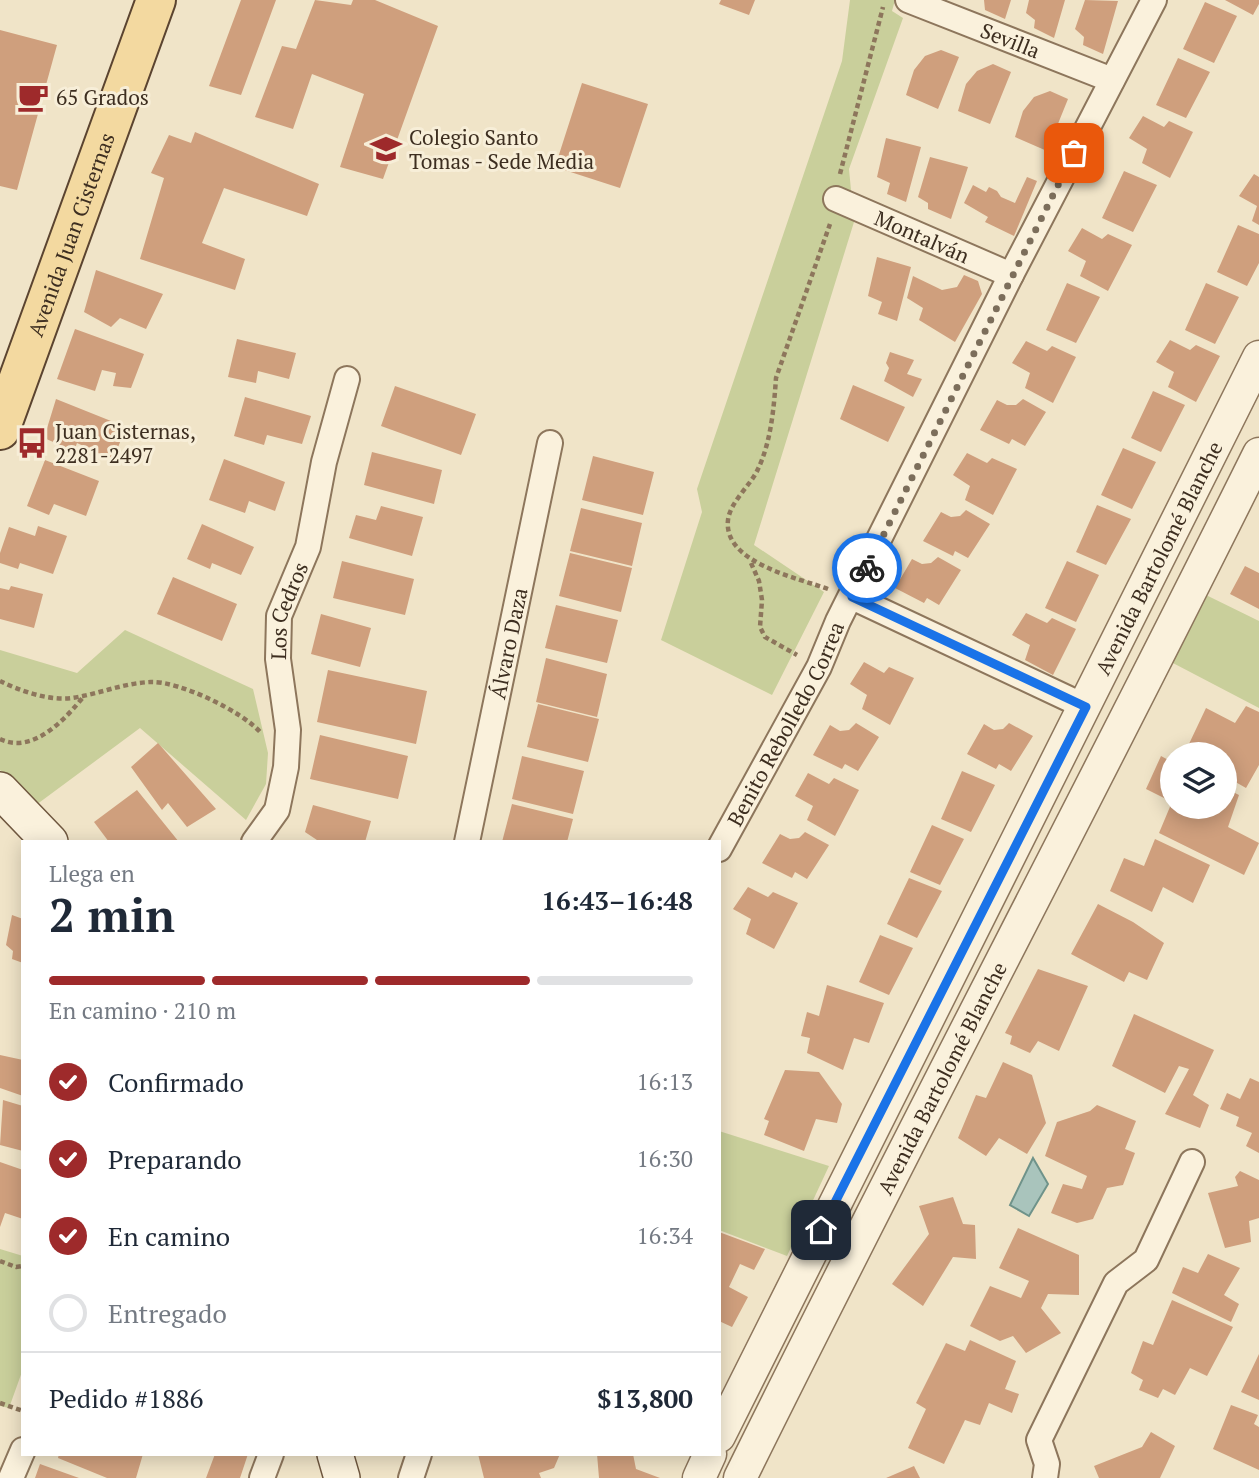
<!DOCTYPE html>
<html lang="es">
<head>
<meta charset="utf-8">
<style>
  :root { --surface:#fff; --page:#f2f2f3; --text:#1f2937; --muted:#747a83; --line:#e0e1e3; --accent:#9e2a2b }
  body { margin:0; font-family:"PT Serif",serif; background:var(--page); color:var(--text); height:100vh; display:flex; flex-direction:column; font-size:26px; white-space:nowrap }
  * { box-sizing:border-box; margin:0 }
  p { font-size:23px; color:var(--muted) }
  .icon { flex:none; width:38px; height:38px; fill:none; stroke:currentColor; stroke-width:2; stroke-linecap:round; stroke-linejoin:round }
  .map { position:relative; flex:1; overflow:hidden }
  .drawer { position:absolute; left:21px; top:840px; width:700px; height:616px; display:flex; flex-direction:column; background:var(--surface); border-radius:0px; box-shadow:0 4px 18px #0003 }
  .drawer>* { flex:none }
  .fabs { position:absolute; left:1160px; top:742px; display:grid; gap:14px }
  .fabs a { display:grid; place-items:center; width:77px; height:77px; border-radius:50%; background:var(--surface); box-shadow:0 4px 18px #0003; font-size:35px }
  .pin { position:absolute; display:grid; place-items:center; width:60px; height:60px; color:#fff; margin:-30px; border-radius:14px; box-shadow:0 4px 10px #0006 }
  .courier { position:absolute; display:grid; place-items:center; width:70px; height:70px; margin:-35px; border:5px solid #1a73e8; border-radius:50%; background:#fff; color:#222; box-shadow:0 2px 9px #0007 }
  .summary em { font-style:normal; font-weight:700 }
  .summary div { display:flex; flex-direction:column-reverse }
  .summary { display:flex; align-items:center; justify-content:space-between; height:119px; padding:0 28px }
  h1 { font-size:46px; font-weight:700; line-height:52px }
  .bar { display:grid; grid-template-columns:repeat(4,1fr); gap:10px 7px; align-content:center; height:84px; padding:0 28px }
  .bar i { height:9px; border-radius:5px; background:var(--line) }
  .bar .current { background:var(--accent) }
  .bar p { grid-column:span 4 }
  .line { display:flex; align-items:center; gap:18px; padding:0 28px; border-top:2px solid var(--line) }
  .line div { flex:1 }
  ol { padding:0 28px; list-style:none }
  li { display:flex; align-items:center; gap:21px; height:77px }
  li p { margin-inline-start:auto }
  li .icon { padding:7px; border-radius:50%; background:var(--accent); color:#fff; stroke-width:4 }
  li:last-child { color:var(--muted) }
  li i { width:38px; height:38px; border:4px solid var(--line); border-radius:50% }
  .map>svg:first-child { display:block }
  .green { fill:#c9cf9b }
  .water { fill:#a9c4bc; stroke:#6f938a; stroke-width:2 }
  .building { fill:#cf9f7d }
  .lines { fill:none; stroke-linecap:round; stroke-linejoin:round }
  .minor-casing { stroke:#8d765c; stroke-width:28 }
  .tertiary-casing { stroke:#8d765c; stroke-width:35 }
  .secondary-casing { stroke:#6f573f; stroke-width:38 }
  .primary-casing { stroke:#5b4430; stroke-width:42 }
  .path { stroke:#8d765c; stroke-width:4.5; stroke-dasharray:5 3.5; stroke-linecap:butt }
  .minor { stroke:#faf1dc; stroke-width:24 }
  .tertiary { stroke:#faf1dc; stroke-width:32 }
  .secondary { stroke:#faf1dc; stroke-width:35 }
  .primary { stroke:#f3d9a0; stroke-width:38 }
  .done { stroke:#7c6e5b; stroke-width:7; stroke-dasharray:0 12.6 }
  .route { stroke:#1a73e8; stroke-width:9 }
  .labels { text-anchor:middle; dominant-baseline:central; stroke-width:6; stroke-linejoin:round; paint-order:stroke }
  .street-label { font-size:21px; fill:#3d2e20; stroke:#f7eed8 }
  .poi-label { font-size:21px; fill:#3d2e20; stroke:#f7eed8; text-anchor:start }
</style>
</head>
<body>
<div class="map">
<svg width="1259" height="1478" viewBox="0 0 1259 1478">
  <rect width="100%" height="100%" fill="#f0e4c8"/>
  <path class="green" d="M 850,0 L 895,0 L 892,11 L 903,18 L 849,169 L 854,222 L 754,545 L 824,592 L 772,695 L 661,640 L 702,512 L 697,489 L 842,61 Z
    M 1206,595 L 1259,621 L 1259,708 L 1171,662 Z
    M 125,630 L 253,689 L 268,753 L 266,784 L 246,820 L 140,728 L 36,805 L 0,770 L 0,650 L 77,673 Z
    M 719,1131 L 829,1166 L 787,1256 L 719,1230 Z
    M 0,1249 L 23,1256 L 23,1369 L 9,1408 L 0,1406 Z"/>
  <path class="water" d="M 1033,1158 L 1048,1184 L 1029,1216 L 1010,1205 Z"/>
  <path class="building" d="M 241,0 L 276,0 L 241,95 L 209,86 Z
    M 315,0 L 351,5 L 353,0 L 375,0 L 438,26 L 383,179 L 340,167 L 364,94 L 312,74 L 293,129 L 255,117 L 282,46 L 296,49 Z
    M 721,0 L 755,0 L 749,15 L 719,4 Z
    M 984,0 L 1011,0 L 1005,19 L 985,10 Z
    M 1029,0 L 1065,0 L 1054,38 L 1034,28 L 1035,20 L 1026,13 Z
    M 1085,0 L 1118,1 L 1103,54 L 1083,45 L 1084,37 L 1075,29 Z
    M 1225,0 L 1259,0 L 1259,4 L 1253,15 Z
    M 1205,2 L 1237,16 L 1214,63 L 1183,49 Z
    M 0,30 L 57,45 L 17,190 L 0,186 Z
    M 941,50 L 959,57 L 938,109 L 906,95 L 914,70 L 925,56 Z
    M 1178,58 L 1210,72 L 1186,118 L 1156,105 Z
    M 993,64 L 1011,72 L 990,124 L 958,111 L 966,84 L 977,71 Z
    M 582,83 L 648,104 L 620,188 L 555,167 Z
    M 1050,91 L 1068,99 L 1047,151 L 1015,137 L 1023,111 L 1034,97 Z
    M 1143,116 L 1164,127 L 1169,121 L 1193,132 L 1170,178 L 1142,163 L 1147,149 L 1129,138 Z
    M 195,132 L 319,184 L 307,216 L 224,188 L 202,243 L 245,259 L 235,290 L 140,259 L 164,178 L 151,173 L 169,135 L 191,143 Z
    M 886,138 L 921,147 L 906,202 L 887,194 L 890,183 L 877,177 Z
    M 930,157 L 968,167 L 951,219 L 928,209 L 928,203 L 918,197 Z
    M 1124,171 L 1157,185 L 1133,232 L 1102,218 Z
    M 1254,174 L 1259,177 L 1259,225 L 1252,221 L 1257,206 L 1239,196 Z
    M 1027,177 L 1037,181 L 1014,236 L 985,222 L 988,217 L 964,203 L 973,185 L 986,192 L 989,187 L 997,191 L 1001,197 L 1015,203 Z
    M 1238,225 L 1259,234 L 1259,263 L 1247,286 L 1217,272 Z
    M 1082,228 L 1102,239 L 1108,234 L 1132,245 L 1108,291 L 1080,276 L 1086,261 L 1068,251 Z
    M 877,257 L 911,267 L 897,321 L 878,314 L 882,302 L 868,296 Z
    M 96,270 L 163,294 L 146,329 L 120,318 L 111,327 L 84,312 Z
    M 964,275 L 978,281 L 982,294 L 955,342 L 919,320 L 923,308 L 907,298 L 913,276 L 942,290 L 957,287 Z
    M 1067,283 L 1100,297 L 1076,343 L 1046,330 Z
    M 1206,283 L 1239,297 L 1215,344 L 1185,330 Z
    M 75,329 L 144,354 L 131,388 L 113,386 L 116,373 L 102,370 L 95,391 L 57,379 Z
    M 237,339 L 296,353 L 289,379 L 258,371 L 256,383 L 228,377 Z
    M 1170,340 L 1190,350 L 1196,345 L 1220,356 L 1196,402 L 1168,387 L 1174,372 L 1156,362 Z
    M 1026,341 L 1047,351 L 1052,346 L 1076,357 L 1053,403 L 1025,388 L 1030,373 L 1012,363 Z
    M 890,352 L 914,360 L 907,374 L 922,379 L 913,397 L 884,381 L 889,368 L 886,363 Z
    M 853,385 L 905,407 L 888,442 L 840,419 Z
    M 395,386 L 476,414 L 461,455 L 381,426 Z
    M 1153,391 L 1185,405 L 1161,452 L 1131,438 Z
    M 245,397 L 311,416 L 302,444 L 267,435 L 264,445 L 234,436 Z
    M 56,399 L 126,427 L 113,460 L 77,443 L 74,451 L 44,438 Z
    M 1023,399 L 1046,412 L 1025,446 L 1012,439 L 1009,444 L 980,430 L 997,400 L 1007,405 L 1016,405 Z
    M 1123,448 L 1156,462 L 1132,509 L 1101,495 Z
    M 372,452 L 442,470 L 434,504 L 364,485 Z
    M 967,453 L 987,463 L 992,458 L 1017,469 L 993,515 L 965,500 L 970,486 L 953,475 Z
    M 593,456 L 654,472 L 643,515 L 582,500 Z
    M 224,459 L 285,482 L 275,511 L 249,501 L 245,513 L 209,500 Z
    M 45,460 L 99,481 L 86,516 L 54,504 L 49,515 L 27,506 Z
    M 1097,505 L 1131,519 L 1106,565 L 1076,552 Z
    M 381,506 L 423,517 L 412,556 L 349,538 L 356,515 L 376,520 Z
    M 581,508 L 642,523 L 632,566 L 570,551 Z
    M 966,510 L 990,524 L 968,558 L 955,551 L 953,556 L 923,541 L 941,512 L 951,517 L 960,516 Z
    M 202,524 L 254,547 L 241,575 L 212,563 L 210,569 L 187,559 Z
    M 38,526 L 67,536 L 53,574 L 20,563 L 18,569 L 0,563 L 0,553 L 9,527 L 35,536 Z
    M 570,553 L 632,568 L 621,612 L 559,596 Z
    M 938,557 L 961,570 L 939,605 L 927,598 L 924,603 L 895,588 L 912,559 L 922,564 L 931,563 Z
    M 342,561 L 414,579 L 405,615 L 333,598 Z
    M 1067,561 L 1099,575 L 1076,622 L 1045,608 Z
    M 1245,566 L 1259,573 L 1259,609 L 1230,594 Z
    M 173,577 L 237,604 L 222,641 L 157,614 Z
    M 11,586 L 43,594 L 34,628 L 0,619 L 0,588 L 9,590 Z
    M 556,605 L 618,620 L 607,663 L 545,648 Z
    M 1026,613 L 1047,623 L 1052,618 L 1076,629 L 1053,675 L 1025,660 L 1030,645 L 1012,635 Z
    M 321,614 L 371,628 L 360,667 L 311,654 Z
    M 546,658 L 607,674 L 597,717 L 536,702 Z
    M 864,662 L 884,673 L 889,667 L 914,678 L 890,725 L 862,709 L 867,695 L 850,684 Z
    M 328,670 L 427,691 L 416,744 L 317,722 Z
    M 538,704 L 599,719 L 588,762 L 527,747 Z
    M 1246,706 L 1259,712 L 1259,765 L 1246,788 L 1225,776 L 1225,754 L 1203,754 L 1188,746 L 1206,708 L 1235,723 Z
    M 856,723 L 879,737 L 858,771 L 845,764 L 842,769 L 813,755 L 830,725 L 840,731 L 849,730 Z
    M 1009,723 L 1033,736 L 1011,771 L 999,764 L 996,769 L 967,754 L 984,724 L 994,730 L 1003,729 Z
    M 320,735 L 408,756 L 398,799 L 310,779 Z
    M 158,743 L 216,809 L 187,827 L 168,803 L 162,810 L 131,767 Z
    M 522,756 L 584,771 L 573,814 L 512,799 Z
    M 1161,756 L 1172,762 L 1172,807 L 1225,807 L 1225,788 L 1239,795 L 1228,827 L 1259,843 L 1244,875 L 1159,833 L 1172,802 L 1146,789 Z
    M 962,771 L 995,785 L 971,832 L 941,819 Z
    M 808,773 L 829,784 L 834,778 L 859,790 L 835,836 L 807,820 L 813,806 L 795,796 Z
    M 137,790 L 179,842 L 109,842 L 94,822 Z
    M 512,804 L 573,819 L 567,842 L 502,842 Z
    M 313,805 L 371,821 L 365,842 L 320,842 L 305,832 Z
    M 932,825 L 964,839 L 940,885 L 910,872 Z
    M 805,832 L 829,845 L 807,879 L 795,872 L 792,878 L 762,863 L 780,834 L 790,839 L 799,838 Z
    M 1155,839 L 1210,865 L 1193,903 L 1163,887 L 1152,912 L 1110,891 L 1124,858 L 1144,866 Z
    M 909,878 L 942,891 L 917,938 L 887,924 Z
    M 748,887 L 768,897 L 773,892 L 798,903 L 774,949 L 746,934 L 751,919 L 733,909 Z
    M 1098,904 L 1133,922 L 1164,943 L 1147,980 L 1129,972 L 1124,982 L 1071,954 Z
    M 12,915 L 23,919 L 23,963 L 12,959 L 13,951 L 6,945 Z
    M 880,935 L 913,948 L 889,995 L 859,982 Z
    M 1038,969 L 1088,986 L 1059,1051 L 1038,1041 L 1030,1053 L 1010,1044 L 1012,1036 L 1005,1033 Z
    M 827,985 L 884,1003 L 869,1043 L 854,1038 L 843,1070 L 807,1053 L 810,1038 L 801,1036 L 807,1012 L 819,1016 Z
    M 1134,1014 L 1214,1050 L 1193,1095 L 1209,1105 L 1200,1128 L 1165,1114 L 1189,1069 L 1179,1066 L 1165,1093 L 1112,1066 Z
    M 0,1055 L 23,1060 L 23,1096 L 0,1088 Z
    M 1003,1062 L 1032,1075 L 1046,1123 L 1027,1154 L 999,1138 L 986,1156 L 958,1138 L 976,1095 L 986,1098 Z
    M 785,1070 L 819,1072 L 842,1104 L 837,1123 L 816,1119 L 804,1151 L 764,1135 L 769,1121 L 764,1119 Z
    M 1250,1078 L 1259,1082 L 1259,1153 L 1246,1146 L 1252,1133 L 1236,1126 L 1239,1117 L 1220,1109 L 1227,1093 L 1240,1099 Z
    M 3,1100 L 23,1106 L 23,1151 L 0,1145 Z
    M 1097,1105 L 1136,1121 L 1125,1149 L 1135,1153 L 1123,1185 L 1107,1188 L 1093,1219 L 1077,1223 L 1051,1213 L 1063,1184 L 1082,1189 L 1087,1176 L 1045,1156 L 1057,1122 L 1090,1111 Z
    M 0,1162 L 23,1170 L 23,1219 L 5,1213 L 0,1227 Z
    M 1240,1171 L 1259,1180 L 1259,1218 L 1249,1221 L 1251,1242 L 1225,1248 L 1208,1193 L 1238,1186 L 1235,1177 Z
    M 953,1197 L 963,1224 L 975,1225 L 976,1259 L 953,1257 L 923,1306 L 892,1284 L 929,1234 L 919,1206 Z
    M 1018,1228 L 1079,1255 L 1079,1295 L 1048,1294 L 1041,1308 L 1061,1333 L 1026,1353 L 1013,1336 L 1000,1341 L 970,1326 L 990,1286 L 1021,1298 L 1029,1281 L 999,1268 Z
    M 719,1232 L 765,1249 L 754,1270 L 740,1264 L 729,1287 L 748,1297 L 732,1327 L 719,1321 Z
    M 1208,1254 L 1240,1268 L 1224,1295 L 1239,1304 L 1231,1322 L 1172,1293 L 1183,1267 L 1198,1273 Z
    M 1172,1300 L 1233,1327 L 1207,1376 L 1190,1368 L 1175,1395 L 1163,1389 L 1158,1398 L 1139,1390 L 1143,1380 L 1131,1373 L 1143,1341 L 1153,1345 Z
    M 970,1340 L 1016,1361 L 1005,1389 L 1019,1394 L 1012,1413 L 989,1403 L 980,1425 L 965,1420 L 944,1464 L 908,1448 L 926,1409 L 916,1403 L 946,1343 L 965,1351 Z
    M 1259,1354 L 1259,1400 L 1241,1392 Z
    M 1231,1405 L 1258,1415 L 1254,1424 L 1259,1427 L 1259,1470 L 1213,1449 Z
    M 1151,1432 L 1175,1446 L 1160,1478 L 1099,1478 L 1094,1466 L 1142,1447 Z
    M 59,1454 L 143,1454 L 136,1478 L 107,1478 L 58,1458 Z
    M 215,1454 L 248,1454 L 240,1478 L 206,1478 Z
    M 478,1454 L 560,1454 L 554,1468 L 539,1473 L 541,1478 L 484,1478 Z
    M 597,1454 L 633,1454 L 636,1469 L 660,1478 L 599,1478 Z
    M 40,1464 L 79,1478 L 35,1478 Z
    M 914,1466 L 920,1478 L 886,1478 Z"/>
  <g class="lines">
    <defs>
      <g id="minor">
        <path id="s1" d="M 908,0 L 1112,80"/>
        <path id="s2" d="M 836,199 L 1011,275"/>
        <path d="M 852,597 L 1086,707"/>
        <path id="s3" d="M 254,842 L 277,810 L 286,767 L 288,730 L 278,659 L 279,616 L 308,547 L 324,462 L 347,379"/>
        <path id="s4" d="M 467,842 L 550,443"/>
        <path id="s5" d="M 719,849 L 819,667 L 838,621 L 1011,275 L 1154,0"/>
        <path d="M 11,1478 L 23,1450"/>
        <path d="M 262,1478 L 271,1454"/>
        <path d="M 411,1478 L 419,1454"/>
        <path d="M 1045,1478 L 1047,1464 L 1039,1440 L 1116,1283 L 1146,1260 L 1192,1162"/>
      </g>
      <g id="tertiary">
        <path id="s6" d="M 719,1436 L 1259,357"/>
        <path d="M 699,1478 L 710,1454"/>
        <path id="s7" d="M 740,1478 C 909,1135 1089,797 1259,454"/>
      </g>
      <path id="secondary" d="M 0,790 L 50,842
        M 335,1454 L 342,1478"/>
      <g id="primary">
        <path id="s8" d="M 0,430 L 156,0"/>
      </g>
    </defs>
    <use href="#minor" class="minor-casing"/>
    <use href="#tertiary" class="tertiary-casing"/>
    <use href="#secondary" class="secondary-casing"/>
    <use href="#primary" class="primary-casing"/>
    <path class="path" d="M 840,174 L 883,7
      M 751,563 L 759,581 L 762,600 L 760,627 L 765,637 L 797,655
      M 828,589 C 798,578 723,563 728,520 C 730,502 751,485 758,469 C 771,442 774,407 776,378 L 830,224
      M 0,681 C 20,691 49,701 72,698 C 99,694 123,683 151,682 C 179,681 242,711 261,733
      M 0,739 C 34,755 66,718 85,695
      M 0,1261 L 16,1267 L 23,1266
      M 0,1403 L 23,1411"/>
    <use href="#minor" class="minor"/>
    <use href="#tertiary" class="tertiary"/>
    <use href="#secondary" class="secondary"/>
    <use href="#primary" class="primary"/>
  </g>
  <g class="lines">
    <path class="done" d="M 867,568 L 1074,153"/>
    <path class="route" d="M 821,1230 L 1086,707 L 852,597 L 867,568"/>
  </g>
  <defs>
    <symbol id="cafe-bare" viewBox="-9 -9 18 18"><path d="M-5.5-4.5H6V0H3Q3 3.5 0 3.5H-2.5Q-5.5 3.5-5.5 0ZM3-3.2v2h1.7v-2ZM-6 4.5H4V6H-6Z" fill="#9e2a2b" stroke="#f7eed8" stroke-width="2.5" paint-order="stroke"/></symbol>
    <symbol id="school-bare" viewBox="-9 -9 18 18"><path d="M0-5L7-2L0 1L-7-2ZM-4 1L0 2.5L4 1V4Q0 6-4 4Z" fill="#9e2a2b" stroke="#f7eed8" stroke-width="2.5" paint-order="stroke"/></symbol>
    <symbol id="bus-bare" viewBox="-9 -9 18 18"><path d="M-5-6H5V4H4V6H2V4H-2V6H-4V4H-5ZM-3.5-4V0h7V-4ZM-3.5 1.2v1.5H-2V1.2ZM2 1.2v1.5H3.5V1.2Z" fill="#9e2a2b" stroke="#f7eed8" stroke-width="2.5" paint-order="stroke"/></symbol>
  </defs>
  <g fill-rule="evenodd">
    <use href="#cafe-bare" x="11" y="75" width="44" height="44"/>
    <use href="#school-bare" x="364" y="127" width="44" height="44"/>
    <use href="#bus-bare" x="10" y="421" width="44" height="44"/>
  </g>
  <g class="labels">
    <g class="street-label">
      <text stroke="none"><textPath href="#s1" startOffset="110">Sevilla</textPath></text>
      <text stroke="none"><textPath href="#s8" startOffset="208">Avenida Juan Cisternas</textPath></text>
      <text stroke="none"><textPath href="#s2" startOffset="94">Montalván</textPath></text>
      <text stroke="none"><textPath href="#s6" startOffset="982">Avenida Bartolomé Blanche</textPath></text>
      <text stroke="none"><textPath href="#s3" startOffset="242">Los Cedros</textPath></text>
      <text stroke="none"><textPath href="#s4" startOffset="203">Álvaro Daza</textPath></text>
      <text stroke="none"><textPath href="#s5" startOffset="142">Benito Rebolledo Correa</textPath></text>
      <text stroke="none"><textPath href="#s7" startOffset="448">Avenida Bartolomé Blanche</textPath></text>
    </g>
    <g class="poi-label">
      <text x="56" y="97">65 Grados</text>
      <text x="409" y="137">Colegio Santo<tspan x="409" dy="24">Tomas - Sede Media</tspan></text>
      <text x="55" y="431">Juan Cisternas,<tspan x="55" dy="24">2281-2497</tspan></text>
    </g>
  </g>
</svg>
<div class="fabs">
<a><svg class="icon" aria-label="layers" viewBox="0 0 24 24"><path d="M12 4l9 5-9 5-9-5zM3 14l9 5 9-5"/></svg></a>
</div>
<div class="pin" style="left:1074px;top:153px;background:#ea580c"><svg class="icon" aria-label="bag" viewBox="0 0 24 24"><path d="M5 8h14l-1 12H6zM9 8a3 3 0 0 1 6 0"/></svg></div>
<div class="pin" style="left:821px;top:1230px;background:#1f2937"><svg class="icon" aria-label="home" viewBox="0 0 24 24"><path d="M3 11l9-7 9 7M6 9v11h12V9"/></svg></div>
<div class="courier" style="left:867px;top:568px"><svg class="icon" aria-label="bike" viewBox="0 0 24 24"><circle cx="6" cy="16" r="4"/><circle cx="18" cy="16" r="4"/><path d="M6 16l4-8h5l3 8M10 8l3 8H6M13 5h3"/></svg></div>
<section class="drawer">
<div class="summary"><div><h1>2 min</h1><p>Llega en</p></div><em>16:43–16:48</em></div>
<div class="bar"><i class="current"></i><i class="current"></i><i class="current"></i><i></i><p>En camino · 210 m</p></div>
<ol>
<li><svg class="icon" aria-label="check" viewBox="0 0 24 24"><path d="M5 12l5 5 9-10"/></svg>Confirmado<p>16:13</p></li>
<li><svg class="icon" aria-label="check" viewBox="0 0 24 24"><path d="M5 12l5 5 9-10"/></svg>Preparando<p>16:30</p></li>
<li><svg class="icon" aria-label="check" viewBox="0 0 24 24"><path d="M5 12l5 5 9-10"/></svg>En camino<p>16:34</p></li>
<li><i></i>Entregado</li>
</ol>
<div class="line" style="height:91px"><div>Pedido #1886</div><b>$13,800</b></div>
</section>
</div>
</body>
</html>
